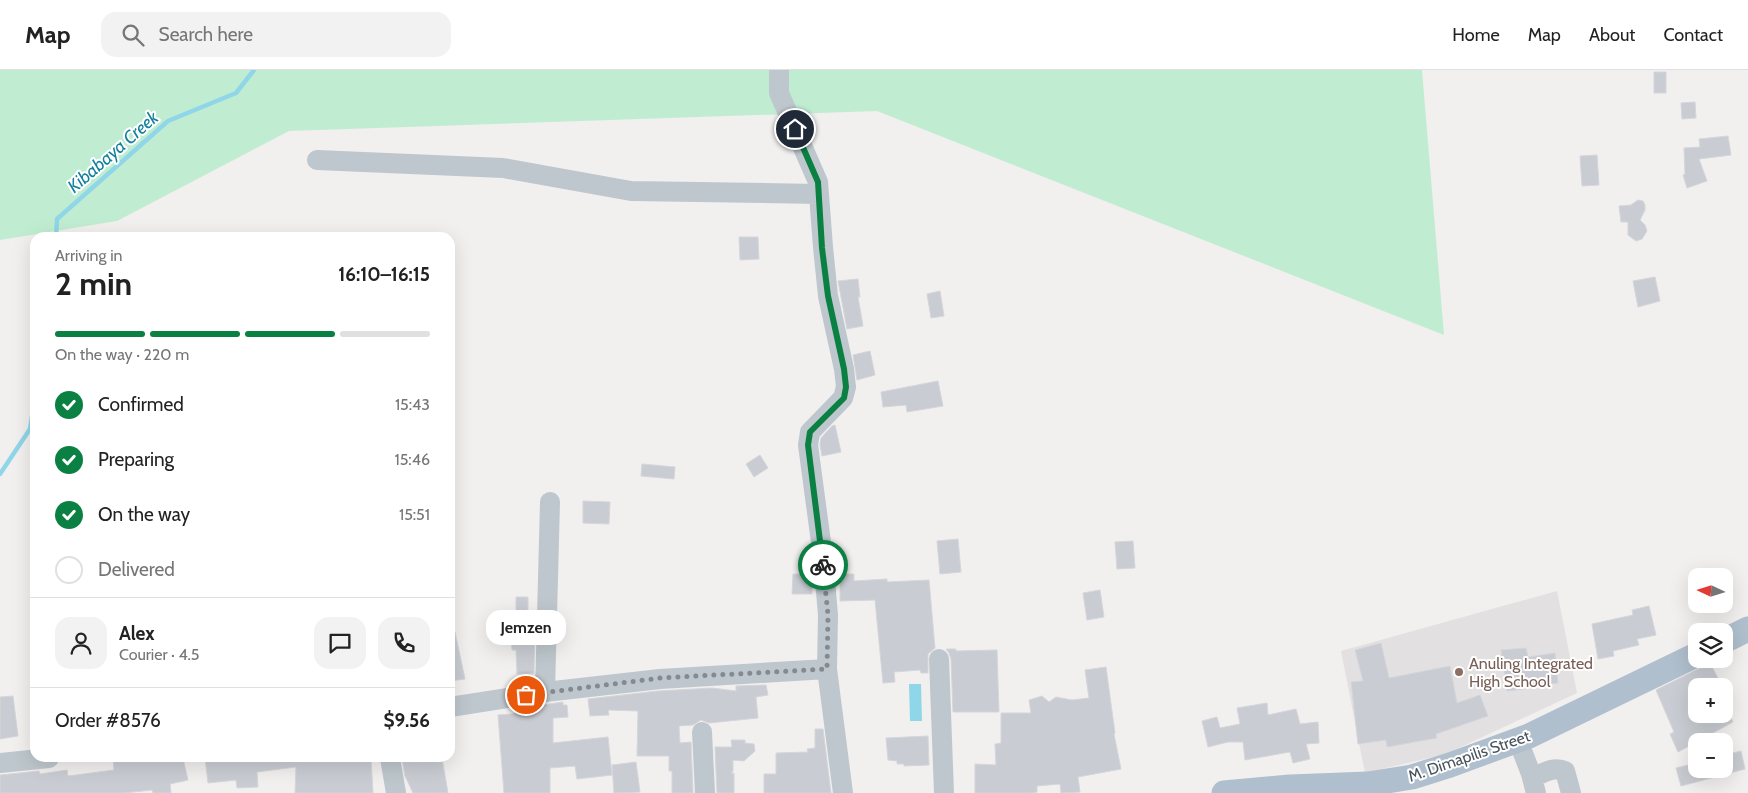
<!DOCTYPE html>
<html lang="en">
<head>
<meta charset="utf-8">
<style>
  :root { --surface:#fff; --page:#f2f2f2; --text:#222; --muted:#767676; --line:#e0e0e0; --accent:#0b8043 }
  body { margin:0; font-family:Cabin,sans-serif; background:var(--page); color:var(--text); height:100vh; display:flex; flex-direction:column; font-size:19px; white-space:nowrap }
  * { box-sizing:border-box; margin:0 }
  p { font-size:16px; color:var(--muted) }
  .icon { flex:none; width:28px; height:28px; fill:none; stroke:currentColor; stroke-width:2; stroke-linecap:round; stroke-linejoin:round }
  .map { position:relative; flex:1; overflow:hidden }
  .sheet { position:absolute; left:30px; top:162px; width:425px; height:530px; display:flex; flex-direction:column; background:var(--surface); border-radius:15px; box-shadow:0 5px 20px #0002 }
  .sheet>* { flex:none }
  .needle { width:32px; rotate:274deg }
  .controls { position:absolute; left:1688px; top:498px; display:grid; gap:10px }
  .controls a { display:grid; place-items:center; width:45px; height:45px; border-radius:10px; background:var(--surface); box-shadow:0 5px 20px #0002; font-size:25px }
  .pin { position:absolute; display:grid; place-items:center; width:42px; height:42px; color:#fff; margin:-21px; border:2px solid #fff; border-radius:50%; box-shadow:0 1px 5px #0007 }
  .courier { position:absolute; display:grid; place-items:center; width:50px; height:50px; margin:-25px; border:4px solid #0b8043; border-radius:50%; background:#fff; color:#222; box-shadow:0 1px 6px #0007 }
  .bubble { position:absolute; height:35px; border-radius:15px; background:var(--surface); box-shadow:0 5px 20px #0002; font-size:16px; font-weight:800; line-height:35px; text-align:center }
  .headline em { font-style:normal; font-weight:800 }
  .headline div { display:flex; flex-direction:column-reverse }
  .headline { display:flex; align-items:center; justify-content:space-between; height:85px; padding:0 25px }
  h1 { font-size:32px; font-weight:800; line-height:38px }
  .bar { display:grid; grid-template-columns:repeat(4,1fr); gap:8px 5px; align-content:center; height:60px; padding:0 25px }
  .bar i { height:6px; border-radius:4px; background:var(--line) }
  .bar .selected { background:var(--accent) }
  .bar p { grid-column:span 4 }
  .line { display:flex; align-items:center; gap:12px; padding:0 25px; border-top:1px solid var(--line) }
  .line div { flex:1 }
  .round { display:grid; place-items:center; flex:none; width:52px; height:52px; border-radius:15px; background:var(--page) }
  ol { padding:0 25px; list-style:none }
  li { display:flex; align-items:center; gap:15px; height:55px }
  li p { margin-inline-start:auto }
  li .icon { padding:5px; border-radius:50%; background:var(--accent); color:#fff; stroke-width:4 }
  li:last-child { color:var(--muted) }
  li i { width:28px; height:28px; border:2px solid var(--line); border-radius:50% }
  header { display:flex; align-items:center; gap:30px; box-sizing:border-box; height:70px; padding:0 25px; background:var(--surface); border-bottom:1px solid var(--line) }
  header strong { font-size:24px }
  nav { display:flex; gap:28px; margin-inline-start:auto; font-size:18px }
  .search { width:350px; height:45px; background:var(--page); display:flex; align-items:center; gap:12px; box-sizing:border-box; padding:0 18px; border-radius:15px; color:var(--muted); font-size:19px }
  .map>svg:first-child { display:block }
  .education { fill:#e3e0e1 }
  .green { fill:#c0edd1 }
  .water { fill:#8fd6e8 }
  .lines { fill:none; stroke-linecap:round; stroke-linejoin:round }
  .stream { stroke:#8fd6e8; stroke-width:4.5 }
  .building { fill:#c9ccd2; stroke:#d4d6da }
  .minor { stroke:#bec7cd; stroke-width:20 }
  .major { stroke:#b0bfcd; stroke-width:25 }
  .done { stroke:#848a8f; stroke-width:5; stroke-dasharray:0 9 }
  .route { stroke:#0b8043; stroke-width:6 }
  .education-dot { fill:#8d6e63; stroke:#fff; stroke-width:2 }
  .labels { text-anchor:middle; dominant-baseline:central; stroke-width:4; stroke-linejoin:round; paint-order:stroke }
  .education-label { font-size:16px; fill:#785e54; stroke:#fff; text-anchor:start }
  .street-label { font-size:16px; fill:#48535c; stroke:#fff }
  .water-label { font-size:18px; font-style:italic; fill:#13819d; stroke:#fff }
</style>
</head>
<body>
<header>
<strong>Map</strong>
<div class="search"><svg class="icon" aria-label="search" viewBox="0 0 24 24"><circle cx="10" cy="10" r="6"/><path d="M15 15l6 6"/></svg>Search here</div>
<nav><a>Home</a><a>Map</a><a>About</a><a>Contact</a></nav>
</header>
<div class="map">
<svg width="1748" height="723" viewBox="0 0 1748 723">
  <rect width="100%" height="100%" fill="#f2efef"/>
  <path class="education" d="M 1557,521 L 1577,623 L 1446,684 L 1365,703 L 1341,581 Z"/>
  <path class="green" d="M 0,0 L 1422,0 L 1444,265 L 877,41 L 289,61 L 117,151 L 0,170 Z"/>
  <path class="water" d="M 909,614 L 921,614 L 922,651 L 910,651 Z"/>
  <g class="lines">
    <path class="stream" d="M 56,168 L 57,149 L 168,51 L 236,23 L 254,0
      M 0,404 L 30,359 L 35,328"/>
  </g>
  <path class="building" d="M 1654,2 L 1666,2 L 1666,23 L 1654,23 Z
    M 1695,32 L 1696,48 L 1682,49 L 1681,33 Z
    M 1728,66 L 1731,85 L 1699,89 L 1707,111 L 1687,118 L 1683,105 L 1685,104 L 1684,78 L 1700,77 L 1699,69 Z
    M 1597,85 L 1599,115 L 1582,116 L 1580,86 Z
    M 1638,130 L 1643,131 L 1645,135 L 1645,140 L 1640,150 L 1645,155 L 1647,161 L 1642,169 L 1636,171 L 1628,165 L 1628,152 L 1621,152 L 1619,136 L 1631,135 Z
    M 739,167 L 758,167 L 759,189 L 740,190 Z
    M 1655,207 L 1660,231 L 1638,237 L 1633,211 Z
    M 858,209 L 860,227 L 858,227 L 863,256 L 847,259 L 838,211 Z
    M 940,221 L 944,246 L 931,248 L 927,224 Z
    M 870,281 L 875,305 L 857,310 L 853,285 Z
    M 938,311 L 943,336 L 907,342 L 906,335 L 883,337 L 881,322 Z
    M 835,355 L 841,382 L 822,386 L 820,375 L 821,368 L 832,356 Z
    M 760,385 L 768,398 L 754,407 L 746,394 Z
    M 642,394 L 675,397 L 674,409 L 641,406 Z
    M 583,431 L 610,432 L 609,454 L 583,453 Z
    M 958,469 L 961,502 L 940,504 L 937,471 Z
    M 1133,471 L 1135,498 L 1117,499 L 1115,472 Z
    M 835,484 L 840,484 L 841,504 L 854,504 L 854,511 L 887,509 L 887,512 L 929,510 L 935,578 L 928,584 L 928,603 L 921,603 L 920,600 L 894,602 L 895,612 L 883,613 L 875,530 L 840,531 L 840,513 L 837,513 Z
    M 793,504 L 812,504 L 812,524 L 792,524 Z
    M 1100,520 L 1104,547 L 1087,550 L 1083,523 Z
    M 516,527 L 528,527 L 528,541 L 535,541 L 534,603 L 517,604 L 516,580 L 512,580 L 511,561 L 516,561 Z
    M 1649,536 L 1656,565 L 1637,569 L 1639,575 L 1613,581 L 1614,586 L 1598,589 L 1592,554 L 1633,545 L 1632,540 Z
    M 450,562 L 455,562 L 465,609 L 450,611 Z
    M 1381,573 L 1389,608 L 1450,596 L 1457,633 L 1480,625 L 1488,646 L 1436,664 L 1437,668 L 1387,677 L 1386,670 L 1358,674 L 1351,612 L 1363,611 L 1355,580 Z
    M 1526,578 L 1528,587 L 1555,583 L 1558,613 L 1531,616 L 1531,618 L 1507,621 L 1501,580 Z
    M 946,579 L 956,579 L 956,581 L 997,580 L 999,642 L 953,642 L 951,589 L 949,583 Z
    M 1710,593 L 1722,616 L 1696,616 L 1696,644 L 1729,644 L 1733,652 L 1678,682 L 1670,664 L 1674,662 L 1656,620 Z
    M 1106,597 L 1115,663 L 1114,664 L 1121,699 L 1078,707 L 1080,722 L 1061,723 L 1060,714 L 1037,716 L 1037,722 L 1031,723 L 975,723 L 975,694 L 996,695 L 995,674 L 1001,673 L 1001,643 L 1031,643 L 1029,630 L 1042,626 L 1049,632 L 1056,627 L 1072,630 L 1089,628 L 1085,600 Z
    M 766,615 L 768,625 L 756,627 L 758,648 L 709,653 L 701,650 L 693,655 L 679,656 L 680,673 L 691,672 L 693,723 L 672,723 L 672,701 L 669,701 L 669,686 L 637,686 L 638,641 L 608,640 L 609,645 L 590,646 L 588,629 L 658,621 L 712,618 L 736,621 L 736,616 Z
    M 13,626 L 18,666 L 0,669 L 0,627 Z
    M 563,632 L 563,635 L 567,635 L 568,647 L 553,648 L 553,673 L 608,667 L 612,705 L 577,709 L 575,696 L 550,698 L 550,723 L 504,723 L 498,645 L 523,643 L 522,638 Z
    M 1267,633 L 1268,645 L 1296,639 L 1300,654 L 1318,652 L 1319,673 L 1306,674 L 1310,689 L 1293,693 L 1290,682 L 1245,690 L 1243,672 L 1228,672 L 1208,677 L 1202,651 L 1217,647 L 1220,658 L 1240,654 L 1237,638 Z
    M 815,659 L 823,659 L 831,723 L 764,723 L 764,704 L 776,704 L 776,683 L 808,682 L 807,679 L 815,678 Z
    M 928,666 L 929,695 L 904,696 L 904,694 L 897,694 L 897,691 L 888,690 L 886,668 Z
    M 731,670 L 745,670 L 745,673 L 754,674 L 755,681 L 744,691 L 733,690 L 733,701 L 731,703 L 734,703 L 734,723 L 717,723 L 715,677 L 732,677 Z
    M 1741,681 L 1745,699 L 1681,716 L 1676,698 L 1696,693 L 1696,699 L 1724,699 L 1724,685 Z
    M 113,688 L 183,688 L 188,710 L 170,714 L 171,723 L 153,723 L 152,720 L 124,723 L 0,723 L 0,705 L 39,701 L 40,704 L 67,700 L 68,706 L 114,700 Z
    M 205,688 L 371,688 L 373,723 L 295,723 L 296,697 L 257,702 L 258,717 L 237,718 L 236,710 L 208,713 Z
    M 402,688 L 442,688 L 448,723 L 413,723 L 405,706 Z
    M 636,692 L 640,722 L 614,723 L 612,695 Z"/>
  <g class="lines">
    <path class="minor" d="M 779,0 L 779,23 L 818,112 L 823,177 L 828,226 L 844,299 L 846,317 L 843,328 L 810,362 L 808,375 L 823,487 L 828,545 L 827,599 L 843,723
      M 317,90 L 503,98 L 631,121 L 819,124
      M 939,589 L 944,723
      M 545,622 L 550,432
      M 450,637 L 545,622 L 660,609 L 827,599
      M 702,662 L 705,723
      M 1518,670 L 1531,704 L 1536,723
      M 390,688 L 396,723
      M 0,693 L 49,688
      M 1532,708 C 1543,703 1554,696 1565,701 L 1571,723"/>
    <path class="major" d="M 1724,571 L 1748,559
      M 1224,723 L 1290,717 L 1368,714 L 1412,707 L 1450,695 L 1529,666 L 1696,585"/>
  </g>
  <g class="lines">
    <path class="done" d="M 526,625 L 660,608 L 827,599 L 828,545 L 823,495"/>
    <path class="route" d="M 795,59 L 818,112 L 822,178 L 828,226 L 844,299 L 846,317 L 844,328 L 810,362 L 808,375 L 823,495"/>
  </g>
  <circle class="education-dot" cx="1459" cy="602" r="5"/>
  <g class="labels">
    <g class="education-label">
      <text x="1469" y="593">Anuling Integrated<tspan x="1469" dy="18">High School</tspan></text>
    </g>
    <g class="street-label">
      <text transform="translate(1469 686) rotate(-19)">M. Dimapilis Street</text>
    </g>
    <g class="water-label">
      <text transform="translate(113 82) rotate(-41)">Kibabaya Creek</text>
    </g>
  </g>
</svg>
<div class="controls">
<a><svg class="needle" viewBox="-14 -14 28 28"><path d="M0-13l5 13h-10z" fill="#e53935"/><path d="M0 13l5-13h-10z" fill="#767676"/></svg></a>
<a><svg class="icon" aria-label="layers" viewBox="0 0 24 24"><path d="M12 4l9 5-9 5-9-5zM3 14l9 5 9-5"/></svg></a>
<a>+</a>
<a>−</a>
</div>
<div class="pin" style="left:526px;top:625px;background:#ea580c"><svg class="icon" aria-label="bag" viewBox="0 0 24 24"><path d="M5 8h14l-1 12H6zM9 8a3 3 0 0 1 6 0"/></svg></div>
<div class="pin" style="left:795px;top:59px;background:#1f2937"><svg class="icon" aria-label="home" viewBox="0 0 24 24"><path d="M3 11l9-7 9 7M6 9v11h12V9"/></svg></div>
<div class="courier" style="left:823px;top:495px"><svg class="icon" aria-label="bike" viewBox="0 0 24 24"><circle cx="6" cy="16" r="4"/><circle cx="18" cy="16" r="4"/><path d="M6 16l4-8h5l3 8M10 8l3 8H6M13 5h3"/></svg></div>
<div class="bubble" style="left:486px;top:540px;width:80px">Jemzen</div>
<section class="sheet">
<div class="headline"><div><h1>2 min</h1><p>Arriving in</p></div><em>16:10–16:15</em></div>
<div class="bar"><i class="selected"></i><i class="selected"></i><i class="selected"></i><i></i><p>On the way · 220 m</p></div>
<ol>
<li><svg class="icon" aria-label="check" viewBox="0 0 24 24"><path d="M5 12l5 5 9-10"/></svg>Confirmed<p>15:43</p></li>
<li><svg class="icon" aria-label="check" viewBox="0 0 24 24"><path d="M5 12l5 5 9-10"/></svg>Preparing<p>15:46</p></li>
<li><svg class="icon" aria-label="check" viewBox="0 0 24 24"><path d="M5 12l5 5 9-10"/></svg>On the way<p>15:51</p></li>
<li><i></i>Delivered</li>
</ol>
<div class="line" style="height:90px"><a class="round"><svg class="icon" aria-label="person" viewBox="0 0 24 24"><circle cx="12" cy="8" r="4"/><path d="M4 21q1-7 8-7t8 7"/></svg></a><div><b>Alex</b><p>Courier · 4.5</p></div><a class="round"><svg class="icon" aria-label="chat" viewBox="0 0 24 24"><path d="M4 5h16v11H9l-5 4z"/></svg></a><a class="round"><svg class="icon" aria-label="phone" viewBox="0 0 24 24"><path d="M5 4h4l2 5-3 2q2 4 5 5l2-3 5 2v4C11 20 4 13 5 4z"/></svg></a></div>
<div class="line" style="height:65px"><div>Order #8576</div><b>$9.56</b></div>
</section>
</div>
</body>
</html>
